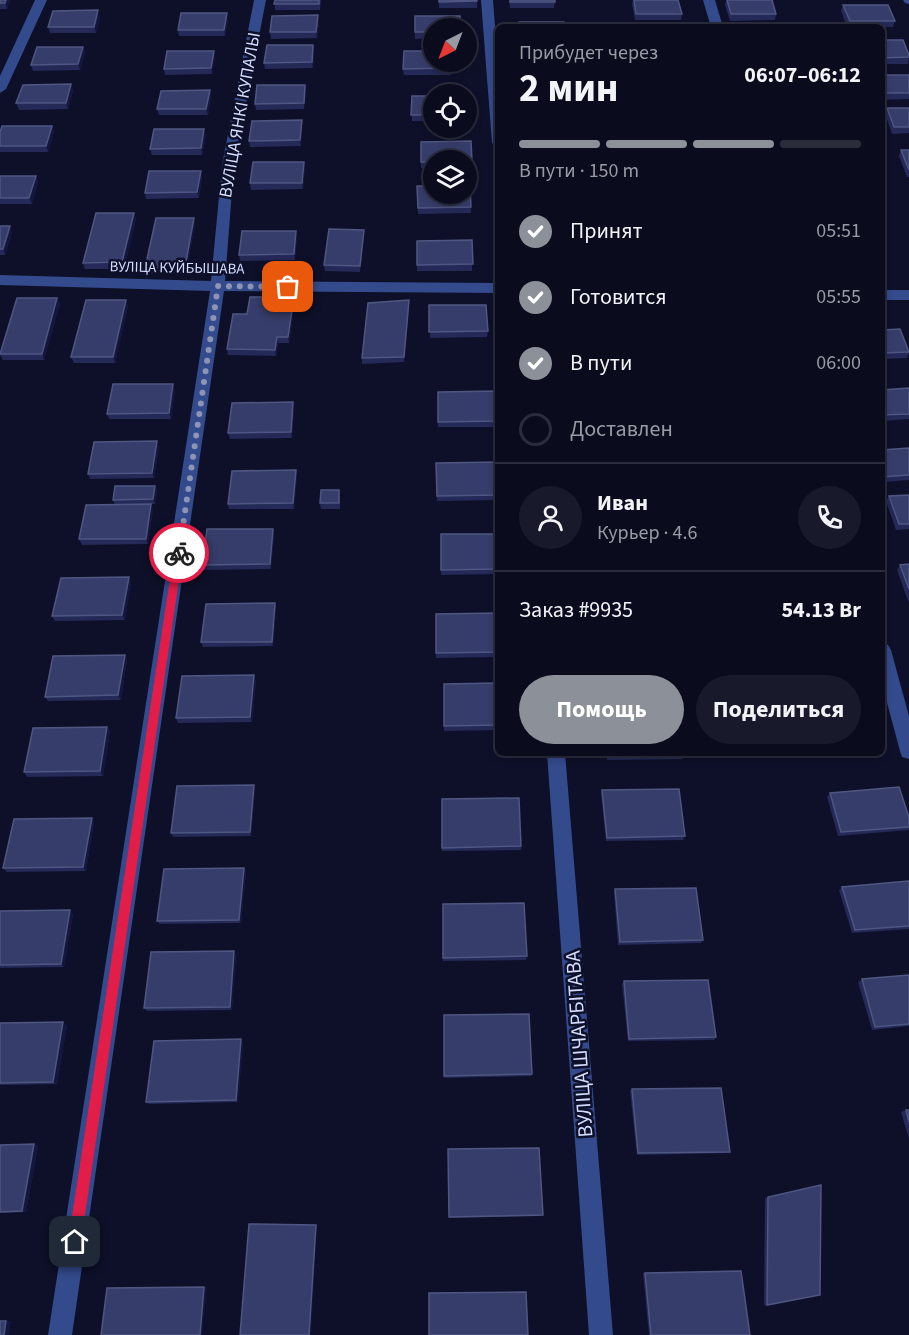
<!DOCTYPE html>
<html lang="ru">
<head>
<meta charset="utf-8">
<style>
  :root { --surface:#0a0c1e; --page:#181a2b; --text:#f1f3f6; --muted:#999ba4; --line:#2a2c3c; --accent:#8c9099 }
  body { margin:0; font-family:"Source Sans 3",sans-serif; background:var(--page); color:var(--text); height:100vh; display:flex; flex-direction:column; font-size:22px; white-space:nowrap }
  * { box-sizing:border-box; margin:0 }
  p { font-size:20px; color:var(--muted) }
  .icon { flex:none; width:33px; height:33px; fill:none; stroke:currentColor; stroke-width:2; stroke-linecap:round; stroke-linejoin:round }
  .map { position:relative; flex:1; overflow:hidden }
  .details { position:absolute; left:495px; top:24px; width:390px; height:732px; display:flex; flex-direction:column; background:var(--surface); border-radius:9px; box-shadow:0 3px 9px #0003,0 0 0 2px var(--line) }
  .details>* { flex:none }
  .needle { width:39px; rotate:222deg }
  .fabs { position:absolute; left:423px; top:18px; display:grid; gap:12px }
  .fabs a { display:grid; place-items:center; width:54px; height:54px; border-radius:50%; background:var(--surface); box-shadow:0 3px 9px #0003,0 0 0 2px var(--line); font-size:30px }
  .pin { position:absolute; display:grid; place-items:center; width:51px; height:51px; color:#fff; margin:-26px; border-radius:12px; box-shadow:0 3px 9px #0006 }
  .courier { position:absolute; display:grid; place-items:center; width:60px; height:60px; margin:-30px; border:4px solid #e11d48; border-radius:50%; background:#fff; color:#222; box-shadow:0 2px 8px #0007 }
  .overview em { font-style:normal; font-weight:700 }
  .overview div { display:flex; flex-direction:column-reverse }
  .overview { display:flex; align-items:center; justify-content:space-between; height:102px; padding:0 24px }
  h1 { font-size:39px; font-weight:700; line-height:45px }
  .bar { display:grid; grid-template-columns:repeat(4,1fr); gap:9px 6px; align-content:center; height:72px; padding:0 24px }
  .bar i { height:8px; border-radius:4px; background:var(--line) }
  .bar .current { background:var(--accent) }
  .bar p { grid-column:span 4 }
  .line { display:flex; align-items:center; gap:15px; padding:0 24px; border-top:2px solid var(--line) }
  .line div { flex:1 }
  .round { display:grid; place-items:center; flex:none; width:63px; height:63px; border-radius:32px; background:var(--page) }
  ol { padding:0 24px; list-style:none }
  li { display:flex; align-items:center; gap:18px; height:66px }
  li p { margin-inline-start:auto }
  li .icon { padding:6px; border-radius:50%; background:var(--accent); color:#fff; stroke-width:4 }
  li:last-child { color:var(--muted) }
  li i { width:33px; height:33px; border:3px solid var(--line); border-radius:50% }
  .action { display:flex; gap:12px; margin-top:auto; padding:12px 24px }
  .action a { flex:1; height:69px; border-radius:36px; background:var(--accent); color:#fff; font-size:24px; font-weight:700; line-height:69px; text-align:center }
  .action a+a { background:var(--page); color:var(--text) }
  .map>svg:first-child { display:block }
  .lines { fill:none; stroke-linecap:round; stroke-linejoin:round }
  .minor { fill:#334a8c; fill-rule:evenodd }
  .wall { fill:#242958 }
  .shaded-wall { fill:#13173d }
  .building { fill:#373d6a; stroke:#4f5681; stroke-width:1.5 }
  .route { fill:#e11d48 }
  .done { stroke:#8e95b4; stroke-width:6; stroke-dasharray:0 10.8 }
  .labels { text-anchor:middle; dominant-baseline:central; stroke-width:5; stroke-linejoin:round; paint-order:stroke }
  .far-street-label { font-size:15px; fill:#d3dcff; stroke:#0d1028 }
  .street-label { font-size:18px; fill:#d3dcff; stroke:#0d1028 }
  .near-street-label { font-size:21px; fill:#d3dcff; stroke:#0d1028 }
</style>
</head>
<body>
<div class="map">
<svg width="909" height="1335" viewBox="0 0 909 1335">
  <rect width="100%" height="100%" fill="#0d1028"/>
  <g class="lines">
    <path class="minor" d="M 35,0 L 47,0 L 6,89 L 0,93 L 0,76 Z
      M 254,0 L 266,0 L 234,165 L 225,281 L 498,283 L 498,293 L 224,291 L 72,1335 L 48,1335 L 210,291 L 0,285 L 0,275 L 211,281 L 222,165 Z
      M 481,0 L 493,0 L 498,66 L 498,147 L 492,143 Z
      M 703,0 L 715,0 L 723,27 L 711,27 Z
      M 903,0 L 909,0 L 909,4 L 905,3 Z
      M 882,290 L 909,290 L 909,300 L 882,300 Z
      M 882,642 L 888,645 L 891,650 L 909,716 L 909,759 L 902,757 L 900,751 L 882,684 Z
      M 547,753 L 565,753 L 613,1335 L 589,1335 Z"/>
  </g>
  <path class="wall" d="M 0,0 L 10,0 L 7,9 L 0,9 Z
    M 275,0 L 321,0 L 320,10 L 275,10 Z
    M 439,0 L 477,0 L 477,8 L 439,8 Z
    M 509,0 L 555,0 L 554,8 L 510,8 Z
    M 633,0 L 678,0 L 682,14 L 681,20 L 635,20 L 632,4 Z
    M 726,0 L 772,0 L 776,14 L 775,20 L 730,21 L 725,5 Z
    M 843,5 L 895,21 L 893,27 L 847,27 L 841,11 Z
    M 318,15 L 319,22 L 317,38 L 271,39 L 270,32 Z
    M 415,16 L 434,28 L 434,38 L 415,39 Z
    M 100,17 L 96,33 L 50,33 L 48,27 Z
    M 228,19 L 225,36 L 179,36 L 178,30 Z
    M 882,40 L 909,55 L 908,64 L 882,64 Z
    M 313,45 L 314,51 L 313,68 L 265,69 L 264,63 Z
    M 83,47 L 85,53 L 80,70 L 33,71 L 31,65 Z
    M 215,57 L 212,74 L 165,75 L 164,69 Z
    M 451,62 L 451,75 L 404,75 L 403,69 Z
    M 882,75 L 909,75 L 909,99 L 882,100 Z
    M 71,84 L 73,91 L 68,109 L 19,110 L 16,103 Z
    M 305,85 L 306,91 L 304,109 L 256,110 L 255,104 Z
    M 210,90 L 211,96 L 208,115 L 159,115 L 157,109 Z
    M 412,96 L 434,96 L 434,121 L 412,121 Z
    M 887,108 L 909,108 L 909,133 L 892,134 L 885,114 Z
    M 302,120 L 302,127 L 301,146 L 250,147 L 249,141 Z
    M 52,126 L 54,132 L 48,152 L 0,152 L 0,132 Z
    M 206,135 L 202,155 L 152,155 L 150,149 Z
    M 471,141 L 472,168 L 466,168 L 466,160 L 434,160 L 434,168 L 421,168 L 421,142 Z
    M 901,150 L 909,150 L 909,177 L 907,177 L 899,156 Z
    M 304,162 L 305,168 L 303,189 L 251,190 L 250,183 Z
    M 0,176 L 36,176 L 38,182 L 32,204 L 0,204 Z
    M 202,177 L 199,198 L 146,199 L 145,193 Z
    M 470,185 L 471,213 L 418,214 L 417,186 Z
    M 134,213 L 136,219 L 124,269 L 85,269 L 83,263 Z
    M 195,224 L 186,273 L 147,274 L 145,268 Z
    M 0,226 L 12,232 L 5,255 L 0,255 Z
    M 364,230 L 364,236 L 360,272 L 325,271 L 324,265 Z
    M 297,237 L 295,260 L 240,261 L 239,255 Z
    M 472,240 L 472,271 L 417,271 L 417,241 Z
    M 57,298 L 60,304 L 44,360 L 3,360 L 0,354 Z
    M 126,300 L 128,306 L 115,363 L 74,363 L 71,357 Z
    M 276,303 L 275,310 L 292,310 L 293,316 L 289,343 L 278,343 L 276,356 L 228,355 L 227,349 L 247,314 Z
    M 429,305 L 488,331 L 487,337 L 430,338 Z
    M 409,306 L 404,362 L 362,364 L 362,358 Z
    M 882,330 L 909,350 L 909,353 L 907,358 L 882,359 Z
    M 175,389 L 171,419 L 109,419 L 107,414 Z
    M 882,390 L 909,390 L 909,419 L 882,421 Z
    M 498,391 L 498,427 L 438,427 L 438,392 Z
    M 293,402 L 294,408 L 292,438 L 230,439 L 228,433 Z
    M 157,441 L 159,447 L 154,478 L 90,479 L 88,474 Z
    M 909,448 L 909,480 L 882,482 L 882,450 Z
    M 498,462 L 498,500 L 437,501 L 436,463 Z
    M 296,470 L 297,476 L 294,509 L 229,509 L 228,504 Z
    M 155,486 L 157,491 L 155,504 L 151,504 L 153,510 L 148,544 L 82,545 L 79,539 L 115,505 L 113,500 Z
    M 909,495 L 909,529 L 896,530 L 886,501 L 889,496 Z
    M 340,496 L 340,509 L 321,509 L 320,503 Z
    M 274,534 L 271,569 L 204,570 L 202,565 Z
    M 441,534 L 498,534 L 498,574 L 441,575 Z
    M 909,564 L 909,601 L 908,601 L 897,570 L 900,565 Z
    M 129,577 L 131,582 L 125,620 L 55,621 L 52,616 Z
    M 275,603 L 276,608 L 273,646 L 203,647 L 201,642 Z
    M 498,613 L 498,657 L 436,658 L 436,614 Z
    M 125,655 L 127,659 L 121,700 L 48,701 L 45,697 Z
    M 256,680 L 252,722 L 178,723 L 176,718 Z
    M 498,683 L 498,730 L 444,731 L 444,684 Z
    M 107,727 L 110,731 L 103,776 L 27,777 L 24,772 Z
    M 606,753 L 683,753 L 684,755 L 682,759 L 607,760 Z
    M 255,789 L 251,836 L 173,837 L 171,833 Z
    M 602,790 L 685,836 L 683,840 L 606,841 L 601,794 Z
    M 830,793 L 909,817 L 909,830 L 838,836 L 827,797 Z
    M 442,799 L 521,846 L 521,850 L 442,851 Z
    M 94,822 L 86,871 L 7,872 L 3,868 Z
    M 244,868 L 246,872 L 241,923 L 160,924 L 157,921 Z
    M 909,881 L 909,929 L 852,933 L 839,890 L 842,887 Z
    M 615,889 L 703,940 L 701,943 L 618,945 L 614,892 Z
    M 443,904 L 527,956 L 526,960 L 443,961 Z
    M 0,911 L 73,914 L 64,967 L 0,968 Z
    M 236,954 L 232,1010 L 147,1011 L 144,1008 Z
    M 909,975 L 909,1026 L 872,1030 L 858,982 L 862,979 Z
    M 624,981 L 716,1037 L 714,1040 L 628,1041 L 622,984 Z
    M 444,1015 L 532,1074 L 531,1076 L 444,1078 Z
    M 0,1023 L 67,1025 L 57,1084 L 0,1085 Z
    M 241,1039 L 243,1042 L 238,1102 L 149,1104 L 146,1102 Z
    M 632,1089 L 730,1152 L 727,1153 L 637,1155 L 630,1091 Z
    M 906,1110 L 909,1110 L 909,1139 L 901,1112 Z
    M 34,1144 L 38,1146 L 26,1212 L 0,1213 L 0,1145 Z
    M 448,1149 L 543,1215 L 542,1216 L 449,1218 Z
    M 768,1197 L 767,1305 L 764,1305 L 765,1198 Z
    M 643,1273 L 645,1273 L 750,1335 L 649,1335 Z"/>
  <path class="shaded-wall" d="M 6,0 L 10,0 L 7,9 L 5,3 Z
    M 98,10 L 100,17 L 96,33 L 94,27 Z
    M 227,13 L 228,19 L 225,36 L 224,30 Z
    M 318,15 L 319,22 L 317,38 L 316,32 Z
    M 313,45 L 314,51 L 313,68 L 312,62 Z
    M 83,47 L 85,53 L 80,70 L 78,64 Z
    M 214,51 L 215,57 L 212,74 L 211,68 Z
    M 71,84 L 73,91 L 68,109 L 66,103 Z
    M 305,85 L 306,91 L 304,109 L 304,103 Z
    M 210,90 L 211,96 L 208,115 L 206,109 Z
    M 302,120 L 302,127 L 301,146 L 300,140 Z
    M 52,126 L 54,132 L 48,152 L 46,146 Z
    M 204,129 L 206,135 L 202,155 L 201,148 Z
    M 304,162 L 305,168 L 303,189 L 302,183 Z
    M 201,171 L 202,177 L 199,198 L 197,192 Z
    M 36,176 L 38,182 L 32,204 L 29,198 Z
    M 134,213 L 136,219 L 124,269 L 122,262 Z
    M 194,218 L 195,224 L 186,273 L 185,267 Z
    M 10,226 L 12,232 L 5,255 L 3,249 Z
    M 364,230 L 364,236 L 360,272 L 360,266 Z
    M 296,231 L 297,237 L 295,260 L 294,254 Z
    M 275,297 L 276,303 L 275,316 L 273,310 Z
    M 57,298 L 60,304 L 44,360 L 42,354 Z
    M 126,300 L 128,306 L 115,363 L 113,357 Z
    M 409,300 L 409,306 L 404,362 L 404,357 Z
    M 292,310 L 293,316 L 289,343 L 288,337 Z
    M 277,337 L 278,343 L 276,356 L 275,350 Z
    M 173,384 L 175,389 L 171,419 L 169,413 Z
    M 293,402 L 294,408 L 292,438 L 291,432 Z
    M 157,441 L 159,447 L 154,478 L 152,473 Z
    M 296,470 L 297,476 L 294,509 L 293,503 Z
    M 155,486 L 157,491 L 155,504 L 153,499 Z
    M 151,504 L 153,510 L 148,544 L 146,539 Z
    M 273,529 L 274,534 L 271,569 L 270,564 Z
    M 129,577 L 131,582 L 125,620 L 122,615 Z
    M 275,603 L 276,608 L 273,646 L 272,642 Z
    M 125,655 L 127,659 L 121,700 L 118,695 Z
    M 254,675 L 256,680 L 252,722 L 250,717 Z
    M 107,727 L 110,731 L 103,776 L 100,771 Z
    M 254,785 L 255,789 L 251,836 L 250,832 Z
    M 92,818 L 94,822 L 86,871 L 83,867 Z
    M 244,868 L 246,872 L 241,923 L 239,920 Z
    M 70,910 L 73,914 L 64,967 L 61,964 Z
    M 234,951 L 236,954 L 232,1010 L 230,1007 Z
    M 63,1022 L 67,1025 L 57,1084 L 53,1082 Z
    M 241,1039 L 243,1042 L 238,1102 L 236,1100 Z
    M 34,1144 L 38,1146 L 26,1212 L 22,1211 Z
    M 316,1225 L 317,1225 L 311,1335 L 309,1335 Z
    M 204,1287 L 207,1287 L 202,1335 L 200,1335 Z
    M 6,1321 L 11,1321 L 9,1335 L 4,1335 Z"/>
  <path class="building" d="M 0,0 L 6,0 L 5,3 L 0,3 Z
    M 275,0 L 319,0 L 319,4 L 274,4 Z
    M 439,0 L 477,0 L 477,1 L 439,2 Z
    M 510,0 L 555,0 L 555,2 L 510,2 Z
    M 634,0 L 678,0 L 682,14 L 636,14 Z
    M 727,0 L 772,0 L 776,14 L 731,14 Z
    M 843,5 L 888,5 L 895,21 L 850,21 Z
    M 98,10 L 94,27 L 48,27 L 53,11 Z
    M 181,13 L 227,13 L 224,30 L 178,30 Z
    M 318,15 L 316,32 L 270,32 L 272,16 Z
    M 415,16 L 460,16 L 460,28 L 434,28 L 434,32 L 415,32 Z
    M 519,22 L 564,22 L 565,27 L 519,27 Z
    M 882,40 L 903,40 L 909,55 L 909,57 L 882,58 Z
    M 267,45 L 313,45 L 312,62 L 264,63 Z
    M 37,47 L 83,47 L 78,64 L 31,65 Z
    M 167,51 L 214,51 L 211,68 L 164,69 Z
    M 404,51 L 434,51 L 434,62 L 451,62 L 451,68 L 403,69 Z
    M 882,75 L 909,75 L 909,93 L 884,93 L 882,89 Z
    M 71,84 L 66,103 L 16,103 L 23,85 Z
    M 257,85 L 305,85 L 304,103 L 255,104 Z
    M 210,90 L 206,109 L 157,109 L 161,91 Z
    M 412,96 L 434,96 L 434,115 L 411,115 Z
    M 887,108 L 909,108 L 909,127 L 894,127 Z
    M 302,120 L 300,140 L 249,141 L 252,121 Z
    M 2,126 L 52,126 L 46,146 L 0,146 L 0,132 Z
    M 154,129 L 204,129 L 201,148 L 150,149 Z
    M 471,141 L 472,161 L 466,161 L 466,160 L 434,160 L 434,162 L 421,162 L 421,142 Z
    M 901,150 L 909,150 L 909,170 Z
    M 253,162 L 304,162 L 302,183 L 250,183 Z
    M 149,171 L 201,171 L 197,192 L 145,193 Z
    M 0,176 L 36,176 L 29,198 L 0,198 Z
    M 466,185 L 470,185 L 471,207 L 418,208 L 417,186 L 434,186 L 434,194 L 466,194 Z
    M 96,213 L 134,213 L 122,262 L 83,263 Z
    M 156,218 L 194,218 L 185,267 L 145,268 Z
    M 0,226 L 10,226 L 3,249 L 0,249 Z
    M 329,229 L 364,230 L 360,266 L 324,265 Z
    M 242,231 L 296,231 L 294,254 L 239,255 Z
    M 472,240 L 473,264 L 417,265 L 417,241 Z
    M 250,297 L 275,297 L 273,310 L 292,310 L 288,337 L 277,337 L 275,350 L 227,349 L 233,314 L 247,314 Z
    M 17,298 L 57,298 L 42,354 L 0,354 Z
    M 86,300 L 126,300 L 113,357 L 71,357 Z
    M 409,300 L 404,357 L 362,358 L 368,303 Z
    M 429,305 L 486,305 L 488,331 L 429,332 Z
    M 900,329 L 909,352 L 882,353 L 882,330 Z
    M 113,384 L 173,384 L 169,413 L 107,414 Z
    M 909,388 L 909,414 L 882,415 L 882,390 Z
    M 498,391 L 498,421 L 438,422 L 438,392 Z
    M 293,402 L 291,432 L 228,433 L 232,403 Z
    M 157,441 L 152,473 L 88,474 L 94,442 Z
    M 909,448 L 909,475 L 882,477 L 882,450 Z
    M 498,462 L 498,495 L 437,496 L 436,463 Z
    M 296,470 L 293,503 L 228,504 L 232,471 Z
    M 115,486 L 155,486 L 153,499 L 113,500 Z
    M 321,490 L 339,490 L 339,503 L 320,503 Z
    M 909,495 L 909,524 L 899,524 L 889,496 Z
    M 151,504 L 146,539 L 79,539 L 86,505 Z
    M 207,529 L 273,529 L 270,564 L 202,565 Z
    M 441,534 L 498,534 L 498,569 L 441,570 Z
    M 909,564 L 909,589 L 900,565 Z
    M 129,577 L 122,615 L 52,616 L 61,578 Z
    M 275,603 L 272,642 L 201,642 L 206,604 Z
    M 498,613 L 498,652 L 436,653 L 436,614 Z
    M 125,655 L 118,695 L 45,697 L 53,656 Z
    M 254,675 L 250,717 L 176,718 L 182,676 Z
    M 498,683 L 498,725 L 444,726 L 444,684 Z
    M 107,727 L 100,771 L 24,772 L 33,728 Z
    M 882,731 L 885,740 L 882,740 Z
    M 608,753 L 683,753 L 684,755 L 608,756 Z
    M 254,785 L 250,832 L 171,833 L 177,786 Z
    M 899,787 L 909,817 L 909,827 L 841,832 L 830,793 Z
    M 679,789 L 685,836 L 607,838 L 602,790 Z
    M 519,798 L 521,846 L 442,848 L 442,799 Z
    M 92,818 L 83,867 L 3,868 L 14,819 Z
    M 244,868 L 239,920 L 157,921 L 164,869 Z
    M 909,881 L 909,926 L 855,930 L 842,887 Z
    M 696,888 L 703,940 L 620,942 L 615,889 Z
    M 524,903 L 527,956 L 443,958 L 443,904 Z
    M 70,910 L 61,964 L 0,965 L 0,911 Z
    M 234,951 L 230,1007 L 144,1008 L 151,952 Z
    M 909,975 L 909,1024 L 875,1027 L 862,979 Z
    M 708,980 L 716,1037 L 629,1039 L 624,981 Z
    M 529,1014 L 532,1074 L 444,1076 L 444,1015 Z
    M 63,1022 L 53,1082 L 0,1083 L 0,1023 Z
    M 241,1039 L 236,1100 L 146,1102 L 154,1041 Z
    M 721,1088 L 730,1152 L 638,1153 L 632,1089 Z
    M 906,1110 L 909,1110 L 909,1122 Z
    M 34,1144 L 22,1211 L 0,1212 L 0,1145 Z
    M 539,1148 L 543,1215 L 449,1217 L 448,1149 Z
    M 821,1185 L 820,1295 L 767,1305 L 768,1197 Z
    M 249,1224 L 316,1225 L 309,1335 L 240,1335 Z
    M 741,1271 L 750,1335 L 651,1335 L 645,1273 Z
    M 204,1287 L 200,1335 L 101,1335 L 107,1288 Z
    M 526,1292 L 528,1335 L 429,1335 L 429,1293 Z
    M 0,1321 L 6,1321 L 4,1335 L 0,1335 Z"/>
  <path class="route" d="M 179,549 L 183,553 L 81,1242 L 79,1247 L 75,1248 L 70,1247 L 68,1242 L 174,553 Z"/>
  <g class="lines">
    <path class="done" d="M 179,553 L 218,286 L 288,287"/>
  </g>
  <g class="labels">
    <g class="far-street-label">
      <text transform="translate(177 268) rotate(1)">ВУЛІЦА КУЙБЫШАВА</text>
    </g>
    <g class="street-label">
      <text transform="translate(240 115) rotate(-80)">ВУЛІЦА ЯНКІ КУПАЛЫ</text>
    </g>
    <g class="near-street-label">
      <text transform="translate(579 1044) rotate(-94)">ВУЛІЦА ШЧАРБІТАВА</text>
    </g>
  </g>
</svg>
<div class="fabs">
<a><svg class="needle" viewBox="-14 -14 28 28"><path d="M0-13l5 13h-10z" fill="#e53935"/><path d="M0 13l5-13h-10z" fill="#999ba4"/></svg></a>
<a><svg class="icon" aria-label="locate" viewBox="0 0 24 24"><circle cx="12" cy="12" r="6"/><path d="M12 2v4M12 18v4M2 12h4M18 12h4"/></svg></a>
<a><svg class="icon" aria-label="layers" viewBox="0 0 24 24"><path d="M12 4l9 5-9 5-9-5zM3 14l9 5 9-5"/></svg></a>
</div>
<div class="pin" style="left:288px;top:287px;background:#ea580c"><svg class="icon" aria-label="bag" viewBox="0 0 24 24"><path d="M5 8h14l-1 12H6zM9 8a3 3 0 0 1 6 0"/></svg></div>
<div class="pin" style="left:75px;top:1242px;background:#1f2937"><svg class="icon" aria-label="home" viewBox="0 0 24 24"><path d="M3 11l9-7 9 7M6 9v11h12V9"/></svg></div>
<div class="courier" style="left:179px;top:553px"><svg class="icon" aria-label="bike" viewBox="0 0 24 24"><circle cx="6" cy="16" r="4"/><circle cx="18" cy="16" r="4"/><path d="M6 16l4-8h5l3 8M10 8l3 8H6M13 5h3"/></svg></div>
<section class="details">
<div class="overview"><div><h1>2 мин</h1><p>Прибудет через</p></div><em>06:07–06:12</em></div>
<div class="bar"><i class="current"></i><i class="current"></i><i class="current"></i><i></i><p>В пути · 150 m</p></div>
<ol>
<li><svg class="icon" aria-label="check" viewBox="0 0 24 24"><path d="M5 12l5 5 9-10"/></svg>Принят<p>05:51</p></li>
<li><svg class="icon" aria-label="check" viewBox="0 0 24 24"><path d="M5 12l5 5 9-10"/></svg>Готовится<p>05:55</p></li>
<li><svg class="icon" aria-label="check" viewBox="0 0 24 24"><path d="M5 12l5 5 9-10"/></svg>В пути<p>06:00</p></li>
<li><i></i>Доставлен</li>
</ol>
<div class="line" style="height:108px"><a class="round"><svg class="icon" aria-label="person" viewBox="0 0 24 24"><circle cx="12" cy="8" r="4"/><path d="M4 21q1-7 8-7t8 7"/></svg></a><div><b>Иван</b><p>Курьер · 4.6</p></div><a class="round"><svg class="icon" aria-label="phone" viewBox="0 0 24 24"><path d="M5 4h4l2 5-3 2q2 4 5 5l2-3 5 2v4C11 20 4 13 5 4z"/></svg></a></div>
<div class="line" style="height:78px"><div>Заказ #9935</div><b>54.13 Br</b></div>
<div class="action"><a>Помощь</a><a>Поделиться</a></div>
</section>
</div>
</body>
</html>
